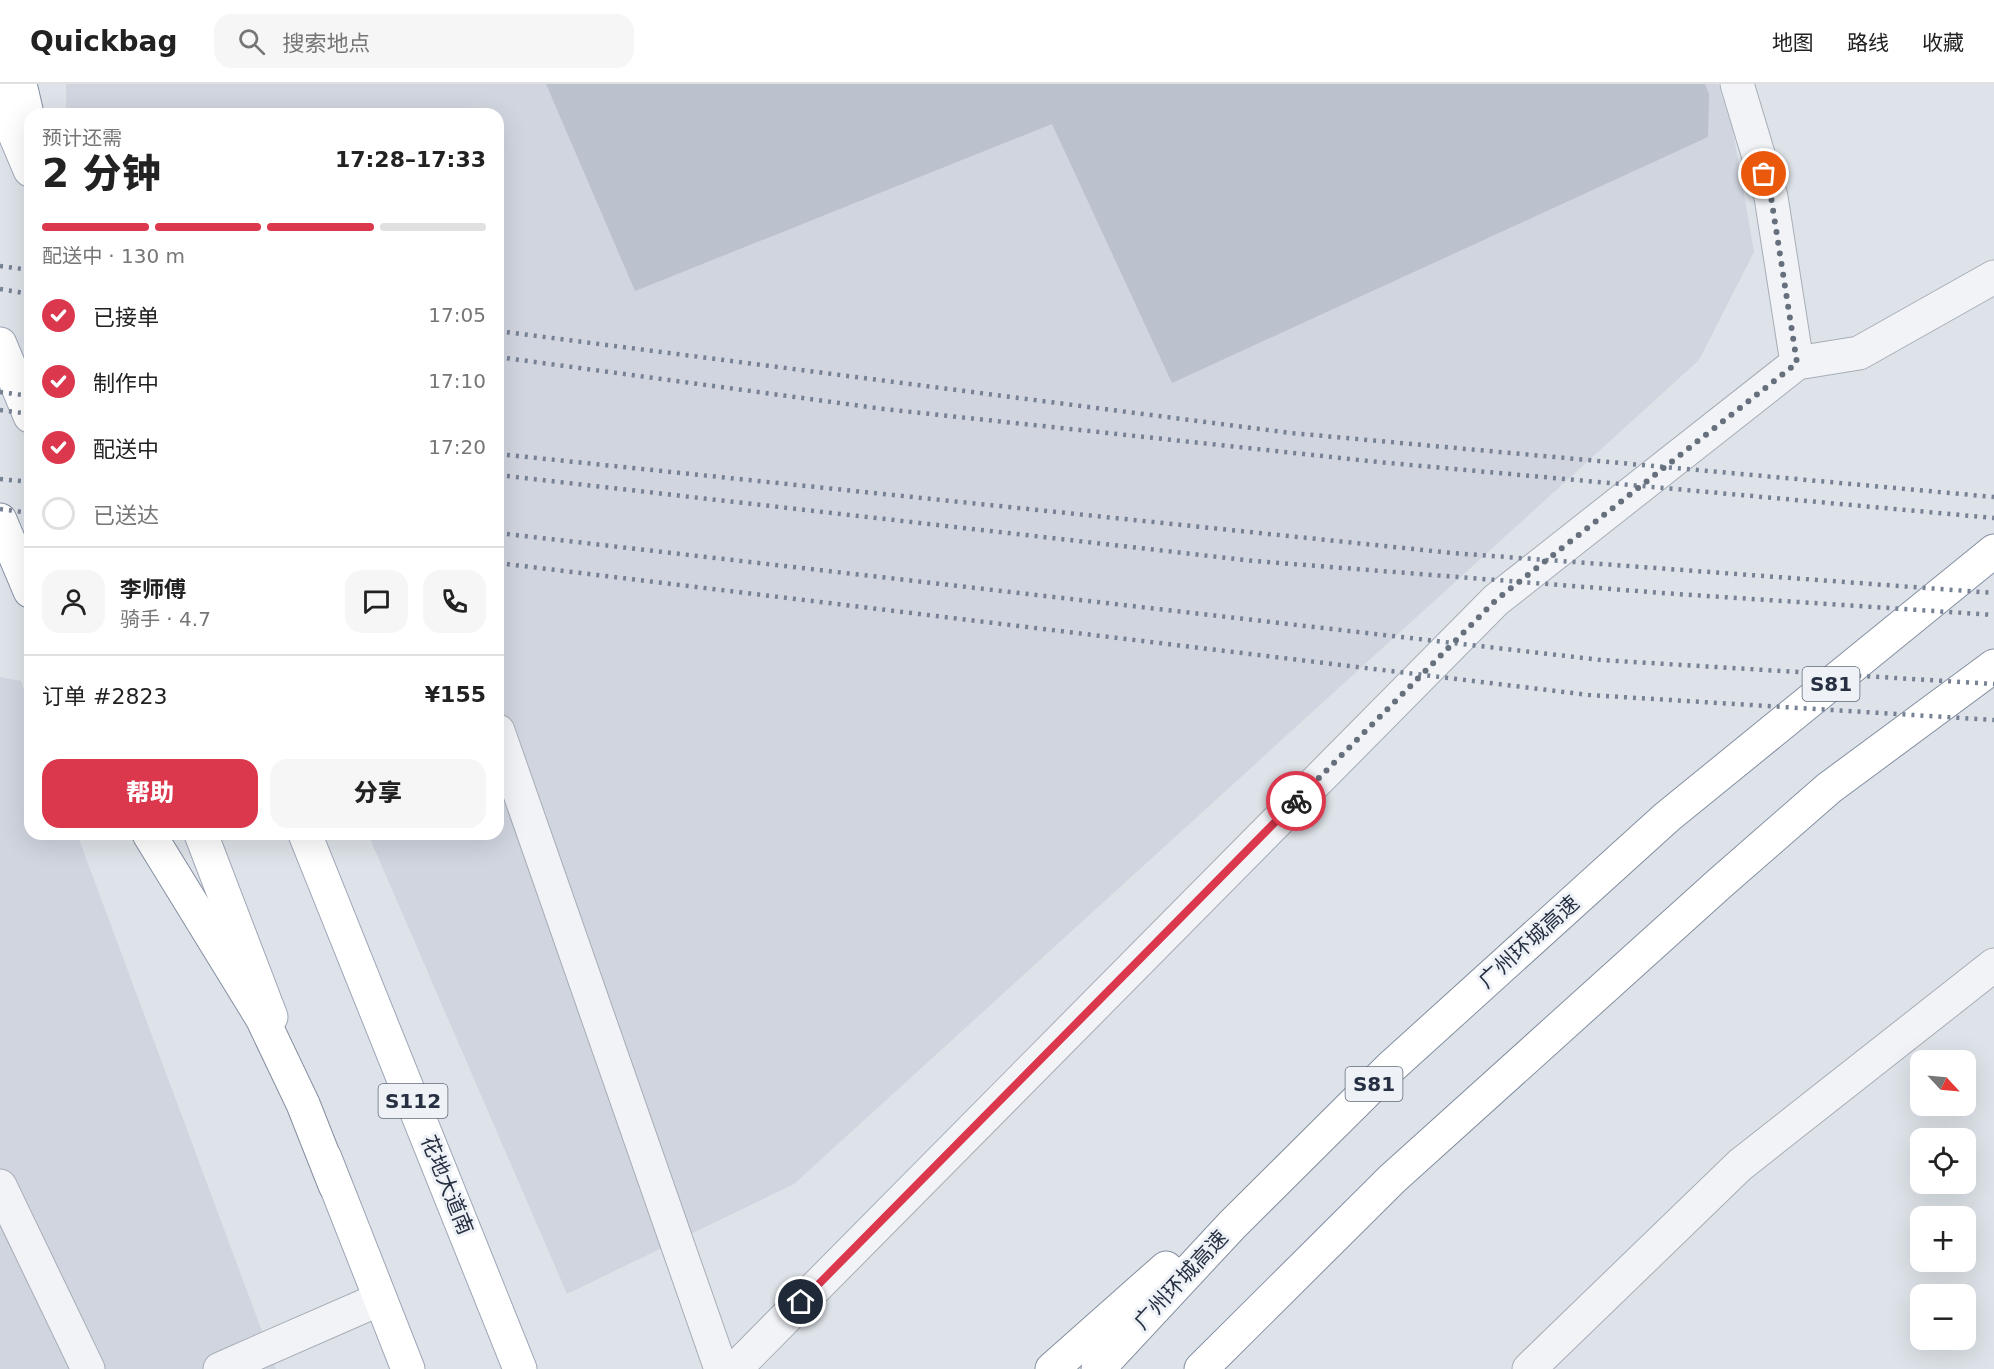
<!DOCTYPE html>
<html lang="zh">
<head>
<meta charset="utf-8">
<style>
  :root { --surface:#fff; --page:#f6f6f6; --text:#222; --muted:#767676; --line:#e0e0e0; --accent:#db374d }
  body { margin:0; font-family:"DejaVu Sans","Noto Sans SC",sans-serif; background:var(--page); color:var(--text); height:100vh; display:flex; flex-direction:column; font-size:22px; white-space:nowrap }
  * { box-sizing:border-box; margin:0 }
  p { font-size:20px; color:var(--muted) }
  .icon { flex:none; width:33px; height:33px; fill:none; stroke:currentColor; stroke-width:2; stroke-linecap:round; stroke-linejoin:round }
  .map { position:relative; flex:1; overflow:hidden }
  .details { position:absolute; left:24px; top:24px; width:480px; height:732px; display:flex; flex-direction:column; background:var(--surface); border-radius:18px; box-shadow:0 6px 24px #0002 }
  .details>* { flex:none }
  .needle { width:39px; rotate:116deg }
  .controls { position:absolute; left:1910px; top:966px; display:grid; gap:12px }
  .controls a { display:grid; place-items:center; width:66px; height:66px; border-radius:12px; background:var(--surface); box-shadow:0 6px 24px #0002; font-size:30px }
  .pin { position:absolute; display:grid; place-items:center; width:51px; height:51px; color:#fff; margin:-26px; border:3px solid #fff; border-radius:50%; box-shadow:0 2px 6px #0007 }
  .courier { position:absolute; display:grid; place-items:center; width:60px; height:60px; margin:-30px; border:4px solid #db374d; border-radius:50%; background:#fff; color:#222; box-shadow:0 2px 8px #0007 }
  .overview em { font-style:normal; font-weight:800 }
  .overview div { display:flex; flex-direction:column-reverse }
  .overview { display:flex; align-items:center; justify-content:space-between; height:102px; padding:0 18px }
  h1 { font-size:39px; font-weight:800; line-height:45px }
  .bar { display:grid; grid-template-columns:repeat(4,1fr); gap:9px 6px; align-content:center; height:72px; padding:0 18px }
  .bar i { height:8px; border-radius:4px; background:var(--line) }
  .bar .selected { background:var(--accent) }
  .bar p { grid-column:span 4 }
  .line { display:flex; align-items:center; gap:15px; padding:0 18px; border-top:2px solid var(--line) }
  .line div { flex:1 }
  .round { display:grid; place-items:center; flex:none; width:63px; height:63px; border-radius:18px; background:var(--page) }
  ol { padding:0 18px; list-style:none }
  li { display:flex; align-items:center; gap:18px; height:66px }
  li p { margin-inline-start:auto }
  li .icon { padding:6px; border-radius:50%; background:var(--accent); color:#fff; stroke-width:4 }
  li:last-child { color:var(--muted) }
  li i { width:33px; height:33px; border:3px solid var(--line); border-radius:50% }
  .action { display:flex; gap:12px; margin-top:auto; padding:12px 18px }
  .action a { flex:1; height:69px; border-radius:18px; background:var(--accent); color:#fff; font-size:24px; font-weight:800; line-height:69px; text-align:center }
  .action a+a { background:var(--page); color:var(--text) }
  header { display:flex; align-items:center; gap:36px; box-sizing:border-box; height:84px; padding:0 30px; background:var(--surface); border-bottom:2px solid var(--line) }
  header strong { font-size:28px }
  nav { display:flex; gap:33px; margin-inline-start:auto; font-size:21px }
  .search { width:420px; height:54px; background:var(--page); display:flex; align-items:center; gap:15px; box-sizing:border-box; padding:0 21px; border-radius:18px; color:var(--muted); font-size:22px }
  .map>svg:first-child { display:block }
  .built { fill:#d0d5df }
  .building { fill:#bbc1cd }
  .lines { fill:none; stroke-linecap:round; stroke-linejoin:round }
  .minor-casing { stroke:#a7adb7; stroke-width:35 }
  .major-casing { stroke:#9da6b6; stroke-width:35 }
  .highway-casing { stroke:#848fa1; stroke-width:35 }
  .minor { stroke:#f2f3f7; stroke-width:33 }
  .major { stroke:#fff; stroke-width:33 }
  .highway { stroke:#fff; stroke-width:33 }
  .rail { stroke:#768194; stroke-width:4.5; stroke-dasharray:3 6; stroke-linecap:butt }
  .done { stroke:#666f7c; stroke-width:6; stroke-dasharray:0 10.8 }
  .route { stroke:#db374d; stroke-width:8 }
  .labels { text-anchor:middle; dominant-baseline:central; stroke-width:6; stroke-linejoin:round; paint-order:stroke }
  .shield { fill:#eef2f7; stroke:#626a78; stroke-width:1.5 }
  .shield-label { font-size:20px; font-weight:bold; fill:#263042 }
  .street-label { font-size:21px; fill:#263042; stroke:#eef2f7 }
</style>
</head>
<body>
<header>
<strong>Quickbag</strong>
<div class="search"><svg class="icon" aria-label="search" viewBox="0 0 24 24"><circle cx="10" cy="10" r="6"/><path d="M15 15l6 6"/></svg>搜索地点</div>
<nav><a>地图</a><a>路线</a><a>收藏</a></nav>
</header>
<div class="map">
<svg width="1994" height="1285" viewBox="0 0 1994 1285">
  <rect width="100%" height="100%" fill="#dee3e9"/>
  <path class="built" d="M 66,0 L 1718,0 L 1733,47 L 1754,168 L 1699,276 L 794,1100 L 567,1210 L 368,750 L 498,750 L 498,30 L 66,30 Z
    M 0,593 L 21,597 L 30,623 L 30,750 L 77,750 L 276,1285 L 0,1285 Z"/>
  <path class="building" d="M 546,0 L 1705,0 L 1709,10 L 1708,53 L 1172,299 L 1052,40 L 635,207 Z"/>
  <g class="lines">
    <defs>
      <path id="minor" d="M 1797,279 L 1859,269 L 1994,193
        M 498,647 L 721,1285
        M 0,1102 L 88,1285
        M 220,1285 L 380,1215
        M 735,1285 L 1496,516 L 1797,279 L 1771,113 L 1737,0
        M 1529,1285 L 1740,1081 L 1994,881"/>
      <path id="major" d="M 0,15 L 30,86
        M 0,260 L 30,332
        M 201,750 L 271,933
        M 305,750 L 520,1285
        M 325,1074 L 408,1285"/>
      <path id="highway" d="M 20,0 L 30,43
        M 0,436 L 30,507
        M 149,750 L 262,934 L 303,1020 L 335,1101
        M 1052,1285 L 1166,1184
        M 1098,1285 L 1232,1141 L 1391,983 L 1667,733 L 1994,467
        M 1201,1285 L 1392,1095 L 1719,800 L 1829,704 L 1994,582"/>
    </defs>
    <use href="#minor" class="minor-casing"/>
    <use href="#major" class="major-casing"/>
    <use href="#highway" class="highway-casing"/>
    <use href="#minor" class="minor"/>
    <use href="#major" class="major"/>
    <use href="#highway" class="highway"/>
    <path class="rail" d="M 0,182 L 30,186
      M 0,205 L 30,210
      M 498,247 L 1291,349 L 1994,413
      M 498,273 L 884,325 L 1378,378 L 1994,434
      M 0,308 L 30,312
      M 0,326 L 30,330
      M 498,370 L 1452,469 L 1994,509
      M 498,391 L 1254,477 L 1662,509 L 1994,531
      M 0,395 L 30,398
      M 0,425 L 30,429
      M 498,449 L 1601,576 L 1994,600
      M 498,479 L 1589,611 L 1994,636"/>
  </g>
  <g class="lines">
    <path class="done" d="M 1296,717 L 1496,516 L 1797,279 L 1771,113 L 1764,90"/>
    <path class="route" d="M 801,1218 L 1296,717"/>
  </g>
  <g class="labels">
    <g class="shield">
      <rect x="1802.5" y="583" width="57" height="34" rx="4.5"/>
      <rect x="1345.5" y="983" width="57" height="34" rx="4.5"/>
      <rect x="378.5" y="1000" width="69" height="34" rx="4.5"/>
    </g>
    <g class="shield-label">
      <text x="1831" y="600">S81</text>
      <text x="1374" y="1000">S81</text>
      <text x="413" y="1017">S112</text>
    </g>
    <g class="street-label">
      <text transform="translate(1529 858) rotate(-42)">广州环城高速</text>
      <text transform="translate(447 1101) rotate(68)">花地大道南</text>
      <text transform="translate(1181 1196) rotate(-47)">广州环城高速</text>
    </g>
  </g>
</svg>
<div class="controls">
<a><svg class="needle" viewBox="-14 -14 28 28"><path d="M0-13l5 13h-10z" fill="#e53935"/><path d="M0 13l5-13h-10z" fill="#767676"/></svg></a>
<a><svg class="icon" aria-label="locate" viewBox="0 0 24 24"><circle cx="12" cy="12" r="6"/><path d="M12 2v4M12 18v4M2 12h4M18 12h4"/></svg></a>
<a>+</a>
<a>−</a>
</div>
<div class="pin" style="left:1764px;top:90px;background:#ea580c"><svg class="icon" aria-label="bag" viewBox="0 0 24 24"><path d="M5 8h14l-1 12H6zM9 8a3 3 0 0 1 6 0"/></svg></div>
<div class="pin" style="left:801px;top:1218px;background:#1f2937"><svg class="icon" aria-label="home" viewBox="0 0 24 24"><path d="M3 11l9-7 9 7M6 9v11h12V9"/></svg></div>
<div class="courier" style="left:1296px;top:717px"><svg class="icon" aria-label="bike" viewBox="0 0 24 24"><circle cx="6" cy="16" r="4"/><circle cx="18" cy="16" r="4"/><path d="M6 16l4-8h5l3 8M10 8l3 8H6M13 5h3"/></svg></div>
<section class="details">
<div class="overview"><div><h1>2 分钟</h1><p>预计还需</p></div><em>17:28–17:33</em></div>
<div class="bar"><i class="selected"></i><i class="selected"></i><i class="selected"></i><i></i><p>配送中 · 130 m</p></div>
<ol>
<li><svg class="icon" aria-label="check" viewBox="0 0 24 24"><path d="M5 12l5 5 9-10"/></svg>已接单<p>17:05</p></li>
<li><svg class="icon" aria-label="check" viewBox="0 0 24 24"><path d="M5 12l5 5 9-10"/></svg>制作中<p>17:10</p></li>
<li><svg class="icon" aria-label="check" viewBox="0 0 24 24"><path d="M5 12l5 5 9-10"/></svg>配送中<p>17:20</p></li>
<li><i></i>已送达</li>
</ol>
<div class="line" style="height:108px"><a class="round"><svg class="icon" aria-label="person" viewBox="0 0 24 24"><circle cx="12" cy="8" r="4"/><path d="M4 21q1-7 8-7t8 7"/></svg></a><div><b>李师傅</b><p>骑手 · 4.7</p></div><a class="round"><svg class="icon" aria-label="chat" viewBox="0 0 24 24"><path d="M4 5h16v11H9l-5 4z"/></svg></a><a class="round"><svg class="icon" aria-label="phone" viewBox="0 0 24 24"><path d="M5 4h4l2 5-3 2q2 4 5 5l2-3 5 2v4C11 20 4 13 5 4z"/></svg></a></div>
<div class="line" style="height:78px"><div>订单 #2823</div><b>¥155</b></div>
<div class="action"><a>帮助</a><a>分享</a></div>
</section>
</div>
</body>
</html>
